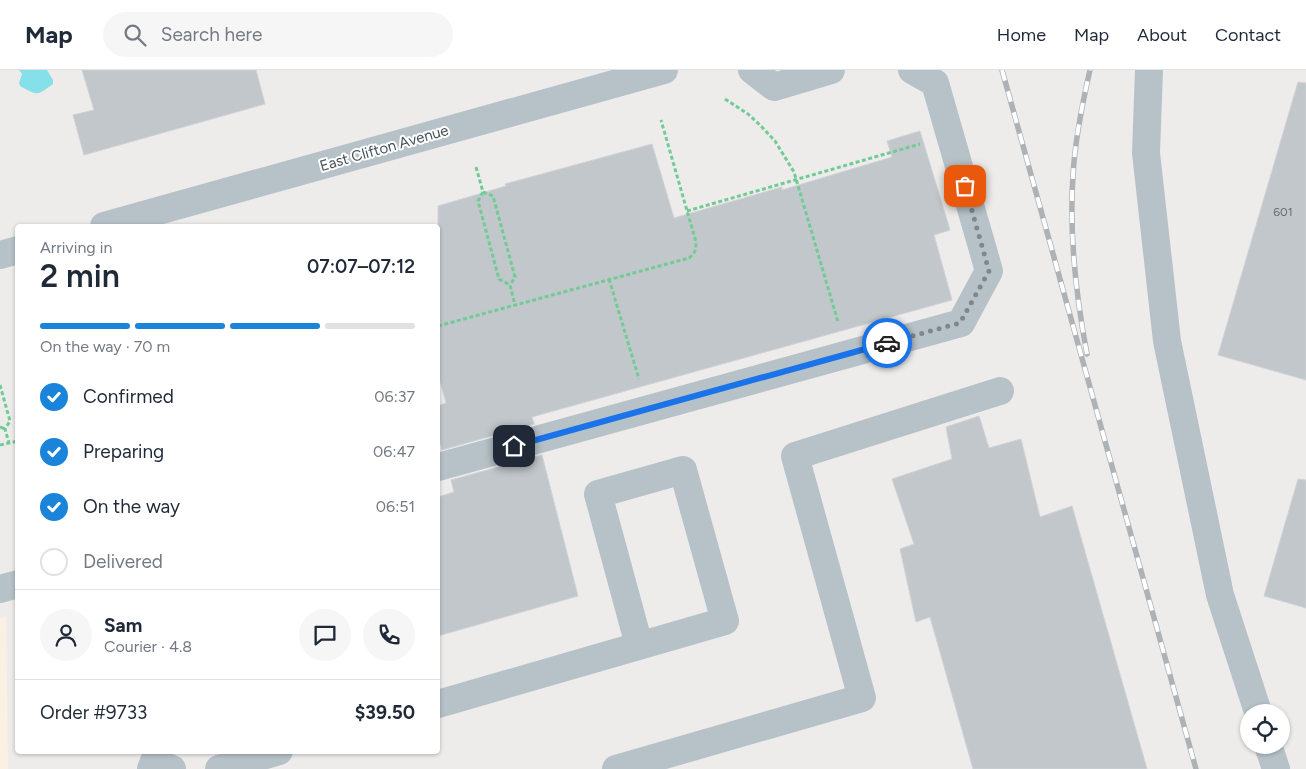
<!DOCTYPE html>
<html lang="en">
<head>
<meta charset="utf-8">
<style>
  :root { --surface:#fff; --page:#f6f6f7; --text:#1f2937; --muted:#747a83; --line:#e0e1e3; --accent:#1a83da }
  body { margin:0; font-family:Figtree,sans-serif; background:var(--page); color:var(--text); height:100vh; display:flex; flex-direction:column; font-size:19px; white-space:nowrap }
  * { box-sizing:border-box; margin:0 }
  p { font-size:16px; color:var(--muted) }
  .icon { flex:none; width:28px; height:28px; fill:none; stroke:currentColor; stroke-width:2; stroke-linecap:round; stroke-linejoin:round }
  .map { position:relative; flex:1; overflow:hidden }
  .panel { position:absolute; left:15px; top:154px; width:425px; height:530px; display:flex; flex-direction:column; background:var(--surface); border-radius:5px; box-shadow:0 1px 4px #0004 }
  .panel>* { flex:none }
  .controls { position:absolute; left:1240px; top:634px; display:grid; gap:10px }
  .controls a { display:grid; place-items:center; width:50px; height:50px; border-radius:50%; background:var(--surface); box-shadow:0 1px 4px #0004; font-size:25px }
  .pin { position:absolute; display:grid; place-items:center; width:42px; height:42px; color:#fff; margin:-21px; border-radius:10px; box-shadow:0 2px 8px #0006 }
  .courier { position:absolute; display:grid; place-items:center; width:50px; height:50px; margin:-25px; border:4px solid #1a73e8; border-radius:50%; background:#fff; color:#222; box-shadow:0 1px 6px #0007 }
  .overview em { font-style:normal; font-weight:600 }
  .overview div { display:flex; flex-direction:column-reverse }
  .overview { display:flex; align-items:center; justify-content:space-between; height:85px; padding:0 25px }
  h1 { font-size:32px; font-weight:600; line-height:38px }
  .bar { display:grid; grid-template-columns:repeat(4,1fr); gap:8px 5px; align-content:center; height:60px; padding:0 25px }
  .bar i { height:6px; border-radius:4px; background:var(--line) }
  .bar .current { background:var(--accent) }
  .bar p { grid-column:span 4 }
  .line { display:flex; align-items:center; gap:12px; padding:0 25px; border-top:1px solid var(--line) }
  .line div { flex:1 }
  .round { display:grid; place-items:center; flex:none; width:52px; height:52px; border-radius:26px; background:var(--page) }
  ol { padding:0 25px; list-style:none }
  li { display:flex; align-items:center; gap:15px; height:55px }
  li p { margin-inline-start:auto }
  li .icon { padding:5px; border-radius:50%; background:var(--accent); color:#fff; stroke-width:4 }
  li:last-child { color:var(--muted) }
  li i { width:28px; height:28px; border:2px solid var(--line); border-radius:50% }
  header { display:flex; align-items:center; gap:30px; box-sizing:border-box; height:70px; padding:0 25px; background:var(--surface); border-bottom:1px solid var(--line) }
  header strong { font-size:24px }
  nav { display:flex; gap:28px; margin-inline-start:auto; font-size:18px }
  .search { width:350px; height:45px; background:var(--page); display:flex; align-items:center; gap:12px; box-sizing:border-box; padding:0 18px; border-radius:28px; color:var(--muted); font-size:19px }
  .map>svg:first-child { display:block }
  .commercial { fill:#fbf1e3 }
  .water { fill:#85e0ea }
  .building { fill:#c2c7cb; stroke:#cfd2d7 }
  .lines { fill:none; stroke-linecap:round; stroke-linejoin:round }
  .path { stroke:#71cb95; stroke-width:3; stroke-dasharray:4 2.5; stroke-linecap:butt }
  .minor { stroke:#b6c2c8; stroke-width:28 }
  .rail-casing { stroke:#adb2b6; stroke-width:5.5 }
  .rail { stroke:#fff; stroke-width:4; stroke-dasharray:11; stroke-linecap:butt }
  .done { stroke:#80878b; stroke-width:5; stroke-dasharray:0 9 }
  .route { stroke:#1a73e8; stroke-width:6 }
  .labels { text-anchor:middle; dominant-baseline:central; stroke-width:4; stroke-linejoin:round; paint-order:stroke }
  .number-label { font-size:12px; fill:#646e75 }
  .street-label { font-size:15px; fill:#445158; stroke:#fff }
</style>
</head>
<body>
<header>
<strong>Map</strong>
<div class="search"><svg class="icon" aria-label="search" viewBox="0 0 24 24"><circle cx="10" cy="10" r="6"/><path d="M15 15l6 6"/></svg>Search here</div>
<nav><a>Home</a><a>Map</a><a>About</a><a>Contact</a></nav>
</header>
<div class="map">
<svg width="1306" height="699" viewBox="0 0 1306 699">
  <rect width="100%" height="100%" fill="#eeebeb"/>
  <path class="commercial" d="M 6,546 L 8,699 L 0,699 L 0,548 Z"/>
  <path class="water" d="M 19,0 L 47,0 L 53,10 L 53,14 C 36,26 39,26 20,16 L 19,13 L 22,4 Z"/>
  <path class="building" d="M 82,0 L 256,0 L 265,34 L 84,85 L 73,45 L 94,40 Z
    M 1298,12 L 1306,13 L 1306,310 L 1218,285 Z
    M 920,61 L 950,160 L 934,165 L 952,230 L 532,347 L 534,354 L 442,380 L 438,362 L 438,336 L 446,333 L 438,303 L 438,136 L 506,116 L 505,114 L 652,74 L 674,148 L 782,117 L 782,120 L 892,87 L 887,71 Z
    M 979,346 L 989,378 L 1021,369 L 1040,447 L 1072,436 L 1147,699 L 973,699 L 930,547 L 916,552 L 900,479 L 914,474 L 892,409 L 952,389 L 946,357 Z
    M 542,385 L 578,526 L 438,566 L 438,427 L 454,422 L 451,410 Z
    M 1298,409 L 1306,410 L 1306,538 L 1264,526 Z"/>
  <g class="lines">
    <path class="path" d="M 725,29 L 748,44 L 760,55 L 775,71 L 794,102 L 838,252
      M 476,97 L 483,122 L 478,131 L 499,209 L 510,215 L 515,235
      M 483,122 L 493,126 L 515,207 L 510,215
      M 687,141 L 920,74
      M 609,209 L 639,309
      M 438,256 L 689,188 C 695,183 696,180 696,172 L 661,50
      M 0,315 L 10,351 L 5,359 L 9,373
      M 0,357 L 5,359
      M 0,375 L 18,371"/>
    <path class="minor" d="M 752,0 L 774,17 L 831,0
      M 1149,0 L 1146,83 L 1167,271 L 1220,525 L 1258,642
      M 104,156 L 664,0
      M 0,185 L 18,180
      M 438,397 L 961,253 L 989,201 L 935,13 L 912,0
      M 0,519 L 18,514
      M 438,634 L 725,551 L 683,400 L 598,424 L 639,575
      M 1268,675 L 1276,699
      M 151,699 L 154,691 L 172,699
      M 219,699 L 279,681
      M 616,699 L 862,628 L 795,386 L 1000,321"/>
    <defs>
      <path id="rail" d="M 1002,0 L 1196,699
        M 1087,284 C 1076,226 1069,164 1073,105 C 1075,70 1082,35 1090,0"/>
    </defs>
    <use href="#rail" class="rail-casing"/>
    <use href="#rail" class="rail"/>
  </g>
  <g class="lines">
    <path class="done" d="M 887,273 L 960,253 L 989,201 L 965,116"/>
    <path class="route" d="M 514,376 L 887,273"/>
  </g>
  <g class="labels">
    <g class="number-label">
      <text x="1283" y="142">601</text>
    </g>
    <g class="street-label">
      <text transform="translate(384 78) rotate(-16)">East Clifton Avenue</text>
    </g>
  </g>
</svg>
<div class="controls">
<a><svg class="icon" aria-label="locate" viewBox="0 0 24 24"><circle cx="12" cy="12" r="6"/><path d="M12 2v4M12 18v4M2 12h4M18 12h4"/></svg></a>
</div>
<div class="pin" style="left:965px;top:116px;background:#ea580c"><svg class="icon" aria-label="bag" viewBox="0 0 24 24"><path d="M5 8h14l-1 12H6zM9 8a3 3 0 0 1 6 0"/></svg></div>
<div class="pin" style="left:514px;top:376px;background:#1f2937"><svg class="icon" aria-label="home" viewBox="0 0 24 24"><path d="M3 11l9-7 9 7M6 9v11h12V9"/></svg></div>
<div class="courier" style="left:887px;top:273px"><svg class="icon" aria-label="car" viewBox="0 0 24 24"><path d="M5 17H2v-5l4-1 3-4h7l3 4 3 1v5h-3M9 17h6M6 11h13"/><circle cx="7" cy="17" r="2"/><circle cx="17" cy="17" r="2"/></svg></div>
<section class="panel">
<div class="overview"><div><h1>2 min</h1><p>Arriving in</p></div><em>07:07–07:12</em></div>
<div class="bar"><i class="current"></i><i class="current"></i><i class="current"></i><i></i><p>On the way · 70 m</p></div>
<ol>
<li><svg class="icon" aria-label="check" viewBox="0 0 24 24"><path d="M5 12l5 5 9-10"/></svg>Confirmed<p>06:37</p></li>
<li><svg class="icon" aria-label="check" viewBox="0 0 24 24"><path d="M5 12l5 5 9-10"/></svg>Preparing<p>06:47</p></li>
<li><svg class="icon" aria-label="check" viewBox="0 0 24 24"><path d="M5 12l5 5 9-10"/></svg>On the way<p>06:51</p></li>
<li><i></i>Delivered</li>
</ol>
<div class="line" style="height:90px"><a class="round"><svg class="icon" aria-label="person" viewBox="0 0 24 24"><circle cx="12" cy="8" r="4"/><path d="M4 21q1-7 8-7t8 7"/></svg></a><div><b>Sam</b><p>Courier · 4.8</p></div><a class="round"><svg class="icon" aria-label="chat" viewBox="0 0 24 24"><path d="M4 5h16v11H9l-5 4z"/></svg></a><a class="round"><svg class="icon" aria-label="phone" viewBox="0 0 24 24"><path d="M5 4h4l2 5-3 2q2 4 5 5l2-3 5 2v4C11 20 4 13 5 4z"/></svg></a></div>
<div class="line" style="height:65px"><div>Order #9733</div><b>$39.50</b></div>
</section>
</div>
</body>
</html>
